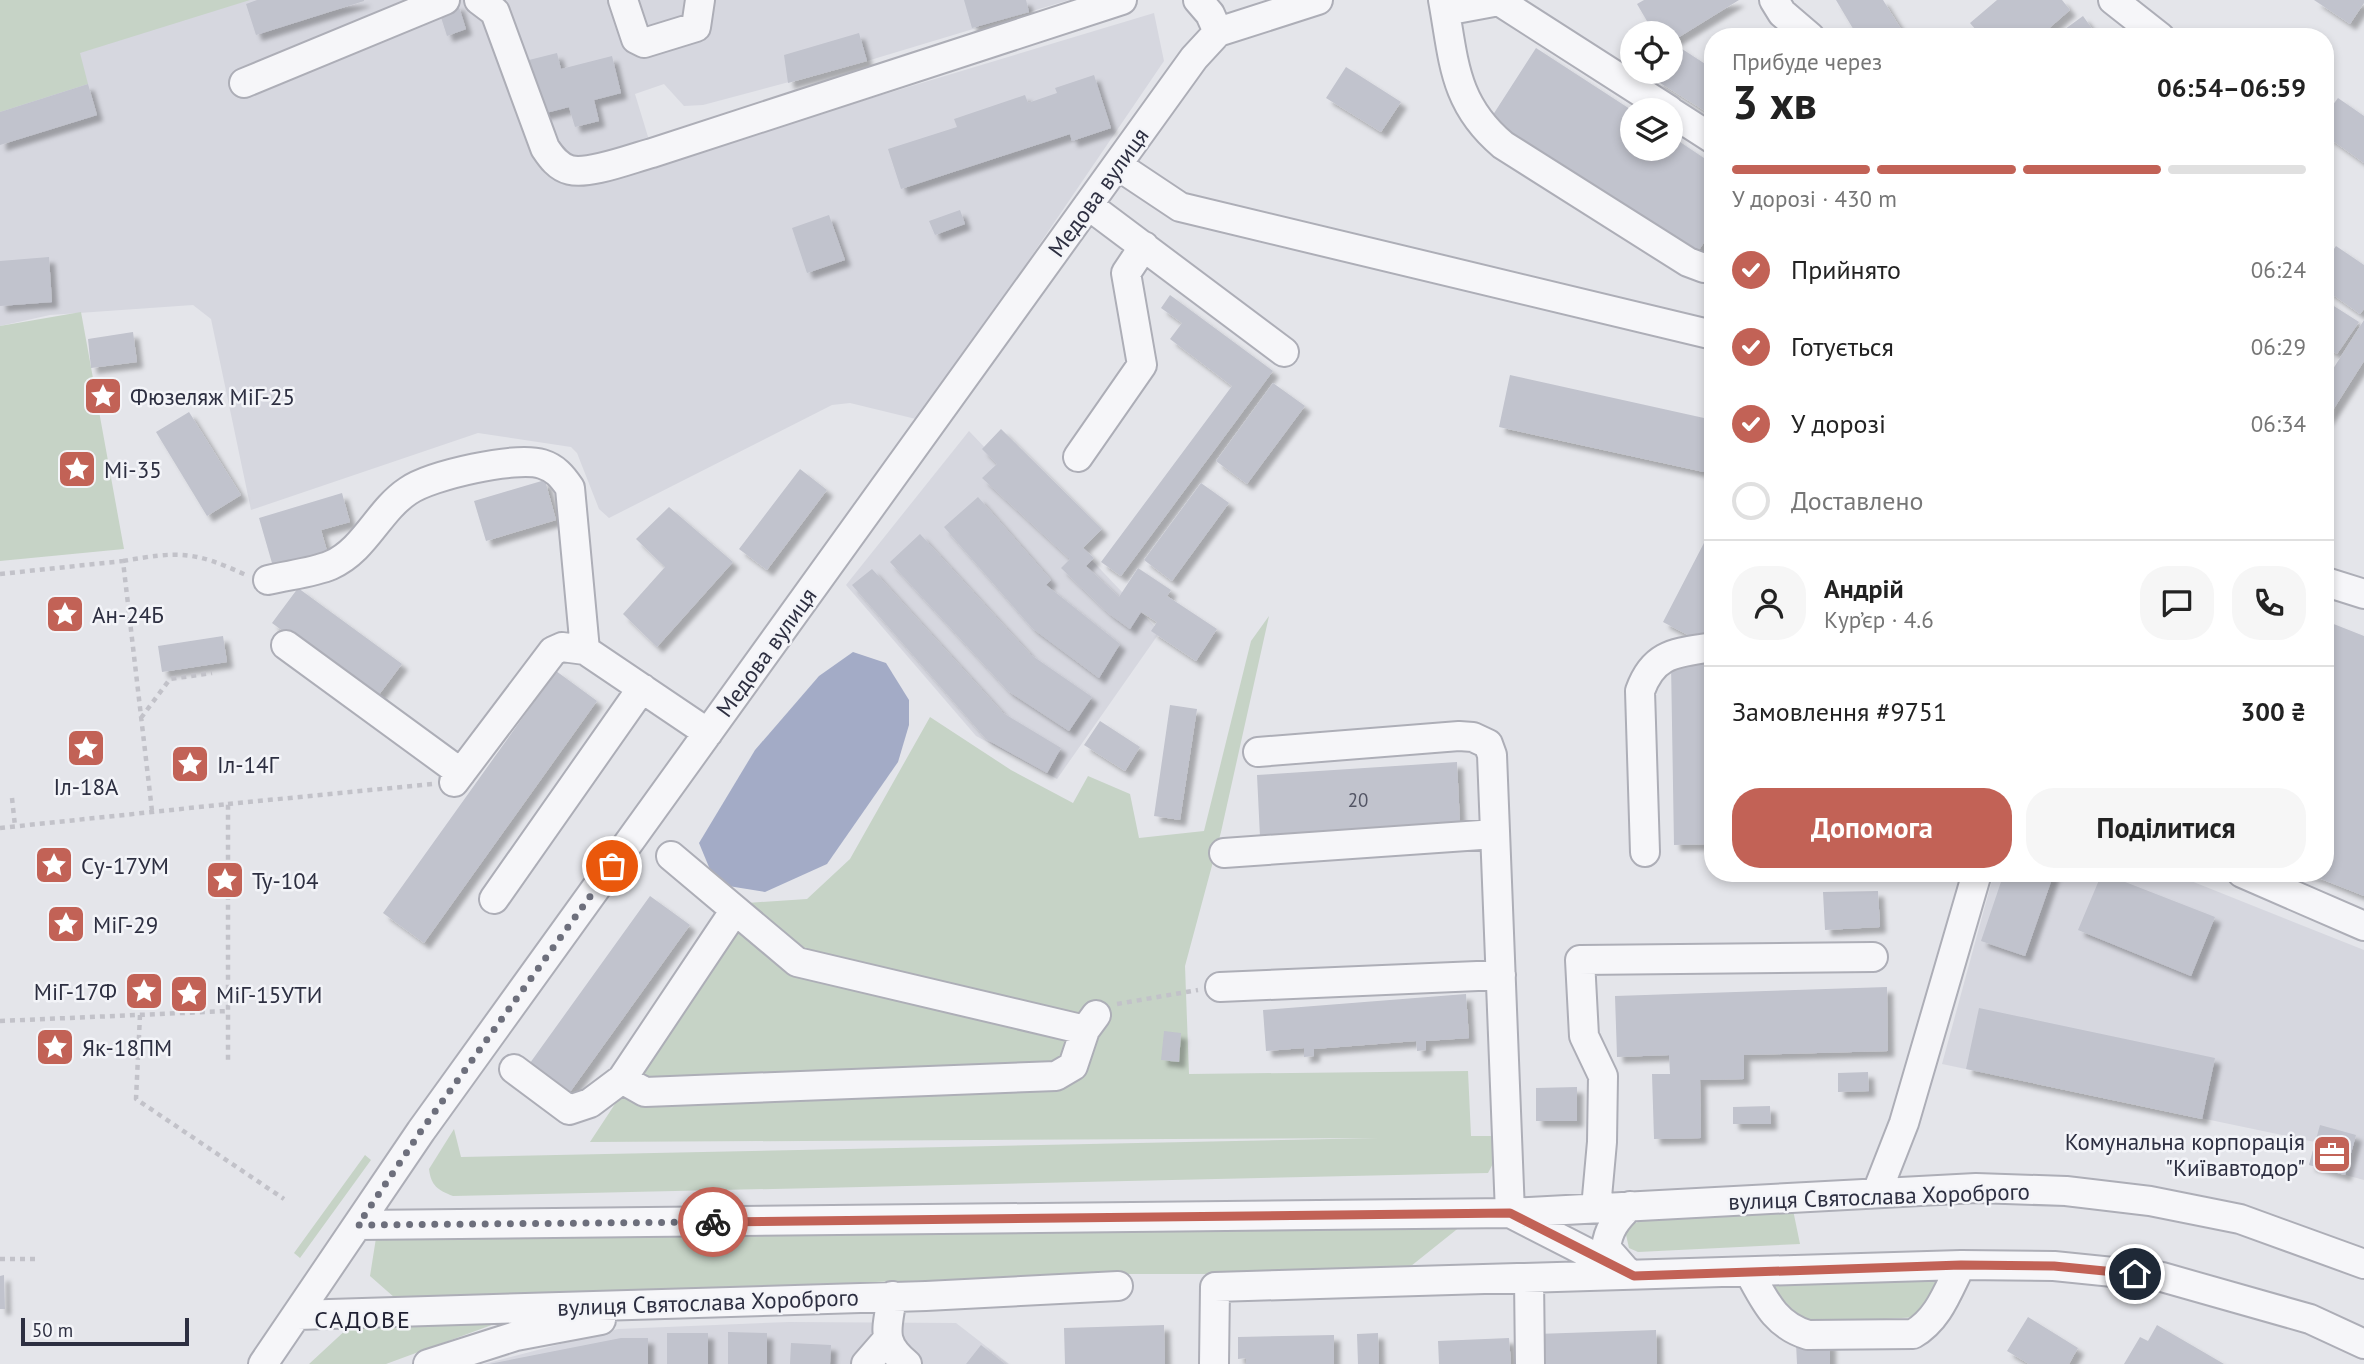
<!DOCTYPE html>
<html lang="uk">
<head>
<meta charset="utf-8">
<style>
  :root { --surface:#fff; --page:#f6f6f6; --text:#222; --muted:#767676; --line:#e0e0e0; --accent:#c26256 }
  body { margin:0; font-family:"PT Sans",sans-serif; background:var(--page); color:var(--text); height:100vh; display:flex; flex-direction:column; font-size:26px; white-space:nowrap }
  * { box-sizing:border-box; margin:0 }
  p { font-size:23px; color:var(--muted) }
  .icon { flex:none; width:38px; height:38px; fill:none; stroke:currentColor; stroke-width:2; stroke-linecap:round; stroke-linejoin:round }
  .map { position:relative; flex:1; overflow:hidden }
  .panel { position:absolute; left:1704px; top:28px; width:630px; height:854px; display:flex; flex-direction:column; background:var(--surface); border-radius:28px; box-shadow:0 4px 10px #0003 }
  .panel>* { flex:none }
  .tools { position:absolute; left:1620px; top:21px; display:grid; gap:14px }
  .tools a { display:grid; place-items:center; width:63px; height:63px; border-radius:50%; background:var(--surface); box-shadow:0 4px 10px #0003; font-size:35px }
  .scale { position:absolute; left:21px; bottom:18px; width:168px; box-sizing:border-box; padding-left:7px; border:4px solid #2d2f41; border-top:0; font-size:19px; line-height:24px; white-space:nowrap; color:#2d2f41; -webkit-text-stroke:5px #f3f4f8; paint-order:stroke }
  .pin { position:absolute; display:grid; place-items:center; width:60px; height:60px; color:#fff; margin:-30px; border:4px solid #fff; border-radius:50%; box-shadow:0 2px 7px #0007 }
  .courier { position:absolute; display:grid; place-items:center; width:70px; height:70px; margin:-35px; border:5px solid #c26256; border-radius:50%; background:#fff; color:#222; box-shadow:0 2px 9px #0007 }
  .head em { font-style:normal; font-weight:700 }
  .head div { display:flex; flex-direction:column-reverse }
  .head { display:flex; align-items:center; justify-content:space-between; height:119px; padding:0 28px }
  h1 { font-size:46px; font-weight:700; line-height:52px }
  .bar { display:grid; grid-template-columns:repeat(4,1fr); gap:10px 7px; align-content:center; height:84px; padding:0 28px }
  .bar i { height:9px; border-radius:5px; background:var(--line) }
  .bar .selected { background:var(--accent) }
  .bar p { grid-column:span 4 }
  .line { display:flex; align-items:center; gap:18px; padding:0 28px; border-top:2px solid var(--line) }
  .line div { flex:1 }
  .round { display:grid; place-items:center; flex:none; width:74px; height:74px; border-radius:28px; background:var(--page) }
  ol { padding:0 28px; list-style:none }
  li { display:flex; align-items:center; gap:21px; height:77px }
  li p { margin-inline-start:auto }
  li .icon { padding:7px; border-radius:50%; background:var(--accent); color:#fff; stroke-width:4 }
  li:last-child { color:var(--muted) }
  li i { width:38px; height:38px; border:4px solid var(--line); border-radius:50% }
  .action { display:flex; gap:14px; margin-top:auto; padding:14px 28px }
  .action a { flex:1; height:80px; border-radius:28px; background:var(--accent); color:#fff; font-size:28px; font-weight:700; line-height:80px; text-align:center }
  .action a+a { background:var(--page); color:var(--text) }
  .map>svg:first-child { display:block }
  .built { fill:#d6d7df }
  .green { fill:#c6d3c6 }
  .water { fill:#a3abc6 }
  .building { fill:#c1c3cd; filter:url(#shadow) }
  .lines { fill:none; stroke-linecap:round; stroke-linejoin:round }
  .minor-casing { stroke:#adaeb7; stroke-width:32 }
  .path { stroke:#c2c2c9; stroke-width:4.5; stroke-dasharray:5 5; stroke-linecap:butt }
  .minor { stroke:#f6f6f9; stroke-width:28 }
  .done { stroke:#6d6f7c; stroke-width:7; stroke-dasharray:0 12.6 }
  .route { stroke:#c26256; stroke-width:9 }
  .labels { text-anchor:middle; dominant-baseline:central; stroke-width:5; stroke-linejoin:round; paint-order:stroke }
  .number-label { font-size:19px; fill:#525464 }
  .street-label { font-size:23px; fill:#2d2f41; stroke:#f3f4f8 }
  .poi-label { font-size:23px; fill:#2d2f41; stroke:#f3f4f8; text-anchor:start }
  .neighbourhood-label { font-size:24px; letter-spacing:2px; fill:#1f2032; stroke:#f3f4f8 }
</style>
</head>
<body>
<div class="map">
<svg width="2364" height="1364" viewBox="0 0 2364 1364">
  <defs>
    <filter id="shadow"><feDropShadow dx="6" dy="6" stdDeviation="2" flood-color="#0004"/></filter>
  </defs>
  <rect width="100%" height="100%" fill="#e4e5ea"/>
  <path class="built" d="M 0,0 L 1069,0 L 867,61 L 703,105 L 684,106 L 664,84 L 635,94 L 656,163 L 1154,13 L 1164,61 L 920,420 L 850,403 L 832,405 L 609,518 L 599,509 L 577,453 L 571,447 L 478,433 L 251,510 L 211,319 L 193,305 L 50,315 L 0,326 Z
    M 969,431 L 1160,632 L 1057,779 L 976,736 L 846,585 Z
    M 1994,873 L 2171,873 L 2364,950 L 2364,1180 L 2309,1165 L 2315,1142 L 1942,1064 Z
    M 789,1322 L 956,1323 L 1009,1364 L 484,1364 L 618,1329 Z"/>
  <path class="green" d="M 0,0 L 250,0 L 80,53 L 88,84 L 0,112 Z
    M 81,312 L 124,549 L 0,561 L 0,326 Z
    M 1269,616 L 1221,832 L 1185,966 L 1189,1074 L 1468,1071 L 1471,1136 L 1496,1136 L 1497,1156 L 1488,1173 L 453,1196 C 438,1190 431,1186 429,1169 L 454,1129 L 461,1157 L 1379,1138 L 590,1142 L 747,903 L 807,899 L 850,859 L 930,717 L 1011,770 L 1073,803 L 1088,776 L 1130,794 L 1139,838 L 1204,831 L 1251,641 Z
    M 365,1155 L 371,1160 L 300,1258 L 294,1253 Z
    M 1792,1205 L 1800,1244 L 1638,1252 L 1629,1248 L 1624,1226 L 1674,1212 Z
    M 1461,1226 L 1401,1274 L 1116,1274 L 395,1298 L 370,1276 L 376,1238 Z
    M 1945,1275 L 1919,1317 L 1796,1324 L 1763,1280 Z
    M 511,1318 L 386,1364 L 309,1364 L 349,1327 Z"/>
  <path class="water" d="M 853,652 L 886,663 L 909,700 L 909,725 L 898,762 L 827,864 L 765,892 L 716,884 L 699,843 L 755,750 L 819,676 Z"/>
  <path class="building" d="M 257,0 L 364,0 L 364,1 L 256,35 L 246,4 Z
    M 964,0 L 1026,0 L 1029,12 L 972,28 Z
    M 1644,0 L 1739,0 L 1671,42 L 1671,33 L 1654,33 L 1637,4 Z
    M 1836,0 L 1883,0 L 1906,37 L 1858,37 Z
    M 1997,0 L 2062,0 L 2070,10 L 2039,37 L 1982,37 L 1970,23 Z
    M 2314,0 L 2364,0 L 2364,3 L 2350,24 Z
    M 458,4 L 466,29 L 447,36 L 439,11 Z
    M 2083,16 L 2098,37 L 2054,37 Z
    M 859,33 L 867,61 L 788,83 L 784,55 Z
    M 1679,47 L 1713,69 L 1713,116 L 1657,81 L 1663,72 L 1671,72 L 1671,59 Z
    M 1536,48 L 1633,111 L 1633,149 L 1671,149 L 1671,136 L 1713,164 L 1713,229 L 1695,256 L 1489,121 Z
    M 557,53 L 561,69 L 612,56 L 621,93 L 594,100 L 599,121 L 575,127 L 569,107 L 538,115 L 525,61 Z
    M 1346,67 L 1401,102 L 1381,132 L 1326,98 Z
    M 1094,75 L 1111,128 L 1072,141 L 1070,134 L 901,189 L 888,149 L 957,127 L 954,119 L 1025,95 L 1028,103 L 1057,93 L 1055,88 Z
    M 88,84 L 97,115 L 0,145 L 0,112 Z
    M 2338,98 L 2364,116 L 2364,163 L 2326,136 L 2326,114 Z
    M 960,210 L 965,224 L 935,235 L 929,221 Z
    M 829,215 L 845,260 L 807,273 L 792,228 Z
    M 2336,246 L 2364,265 L 2364,309 L 2360,314 L 2326,290 L 2326,261 Z
    M 49,257 L 52,302 L 0,306 L 0,261 Z
    M 1170,295 L 1273,371 L 1121,576 L 1101,562 L 1232,386 L 1170,339 L 1182,323 L 1161,308 Z
    M 2326,301 L 2359,322 L 2337,354 L 2326,347 Z
    M 2364,320 L 2364,361 L 2326,421 L 2326,380 Z
    M 133,332 L 137,362 L 91,368 L 88,339 Z
    M 1510,375 L 1713,420 L 1713,474 L 1499,427 Z
    M 1273,383 L 1305,406 L 1247,484 L 1216,461 Z
    M 189,412 L 241,495 L 207,516 L 156,432 Z
    M 1001,429 L 1102,529 L 1083,548 L 1094,558 L 1086,566 L 1119,597 L 1138,568 L 1171,590 L 1167,596 L 1217,629 L 1196,661 L 1151,631 L 1157,622 L 1141,612 L 1130,629 L 1108,613 L 1061,568 L 1070,559 L 982,478 L 997,464 L 982,449 Z
    M 800,469 L 827,490 L 767,570 L 739,549 Z
    M 545,480 L 556,520 L 486,541 L 474,501 Z
    M 1201,483 L 1229,503 L 1172,581 L 1144,560 Z
    M 342,493 L 350,522 L 321,530 L 328,554 L 274,570 L 259,518 Z
    M 978,497 L 1051,580 L 1046,585 L 1120,644 L 1099,678 L 1032,628 L 944,527 Z
    M 669,507 L 733,562 L 657,647 L 623,614 L 665,567 L 636,539 Z
    M 920,534 L 1031,655 L 1092,697 L 1069,731 L 1008,691 L 890,562 Z
    M 1705,541 L 1713,545 L 1713,624 L 1703,643 L 1663,622 Z
    M 872,569 L 1003,713 L 1061,748 L 1047,773 L 986,739 L 852,585 Z
    M 298,588 L 402,664 L 375,700 L 272,623 Z
    M 2326,621 L 2364,636 L 2364,896 L 2306,873 L 2326,873 Z
    M 223,636 L 227,662 L 162,672 L 158,646 Z
    M 1671,663 L 1713,663 L 1713,844 L 1674,845 Z
    M 556,671 L 597,701 L 424,943 L 383,913 Z
    M 1170,705 L 1197,709 L 1180,820 L 1154,816 Z
    M 1100,721 L 1140,747 L 1125,771 L 1084,745 Z
    M 1457,762 L 1460,824 L 1260,837 L 1257,775 Z
    M 2004,873 L 2054,873 L 2025,956 L 1981,941 Z
    M 2102,873 L 2215,917 L 2191,976 L 2078,930 Z
    M 1878,891 L 1880,927 L 1825,930 L 1823,892 Z
    M 650,896 L 690,925 L 565,1099 L 525,1070 Z
    M 1887,987 L 1888,1051 L 1744,1055 L 1744,1079 L 1700,1080 L 1701,1138 L 1654,1139 L 1652,1074 L 1670,1074 L 1669,1055 L 1617,1057 L 1615,996 Z
    M 1466,994 L 1469,1038 L 1426,1041 L 1426,1050 L 1417,1051 L 1416,1041 L 1314,1049 L 1314,1056 L 1304,1057 L 1304,1048 L 1266,1051 L 1263,1010 Z
    M 1979,1008 L 2215,1058 L 2202,1119 L 1966,1069 Z
    M 1164,1031 L 1181,1033 L 1179,1062 L 1161,1060 Z
    M 1868,1072 L 1869,1091 L 1838,1092 L 1838,1073 Z
    M 1577,1087 L 1577,1121 L 1536,1121 L 1536,1088 Z
    M 1770,1106 L 1771,1124 L 1733,1124 L 1733,1107 Z
    M 2320,1125 L 2356,1135 L 2345,1175 L 2309,1165 Z
    M 4,1275 L 5,1309 L 0,1309 L 0,1276 Z
    M 2028,1317 L 2078,1348 L 2069,1364 L 2029,1364 L 2007,1351 Z
    M 1164,1325 L 1165,1364 L 1065,1364 L 1064,1328 Z
    M 2157,1325 L 2224,1364 L 2124,1364 L 2140,1337 L 2148,1341 Z
    M 1656,1330 L 1657,1364 L 1537,1364 L 1536,1334 Z
    M 728,1332 L 767,1333 L 767,1364 L 728,1364 Z
    M 667,1333 L 708,1333 L 708,1364 L 667,1364 Z
    M 1378,1333 L 1379,1364 L 1358,1364 L 1357,1334 Z
    M 1334,1335 L 1334,1364 L 1246,1364 L 1246,1358 L 1238,1359 L 1238,1337 Z
    M 621,1338 L 648,1338 L 648,1364 L 489,1364 Z
    M 1509,1338 L 1511,1364 L 1439,1364 L 1438,1341 Z
    M 1830,1342 L 1830,1364 L 1797,1364 L 1796,1343 Z
    M 791,1343 L 831,1345 L 830,1364 L 790,1364 Z
    M 981,1345 L 1005,1364 L 966,1364 Z"/>
  <g class="lines">
    <defs>
      <path id="minor" d="M 479,0 L 495,12 L 545,148 C 551,157 558,167 570,170 C 590,175 632,158 652,153 L 1122,0
        M 623,0 L 636,39 L 644,43 L 696,27 L 700,0
        M 1198,0 L 1210,14 L 1218,32
        M 1443,0 C 1454,60 1453,103 1503,145 L 1688,262 L 1704,268 L 1713,266
        M 1774,0 L 1782,13 L 1810,37
        M 2113,0 L 2160,37
        M 1445,11 L 1499,1 L 1669,110
        M 244,83 L 445,0
        M 1671,112 L 1713,139
        M 1117,165 L 1180,207 L 1713,335
        M 1088,205 L 1284,352
        M 1078,457 L 1142,365 L 1126,273 L 1144,246
        M 268,580 C 288,575 312,573 331,565 C 365,550 378,511 408,491 C 431,475 516,456 542,464 C 555,468 562,476 570,488 L 585,650
        M 2326,582 L 2364,594
        M 286,645 L 461,773
        M 1258,752 L 1459,736 L 1473,737 L 1488,744 L 1492,755 L 1510,1213
        M 454,782 L 553,651 L 562,647 L 585,650 L 708,733
        M 1645,852 L 1640,691 C 1654,652 1677,653 1713,647
        M 1224,853 L 1495,834
        M 671,856 L 797,962 L 1085,1030
        M 2242,873 L 2364,926
        M 494,899 L 642,688
        M 1220,987 L 1501,975
        M 514,1069 L 569,1110 L 590,1103 L 622,1079 L 735,910
        M 622,1079 L 645,1092 L 1056,1076 L 1073,1066 L 1085,1030 L 1096,1015
        M 1877,1192 L 1904,1123 L 1977,873
        M 1596,1208 L 1602,1142 L 1603,1076 L 1584,1036 L 1580,960 L 1873,957
        M 1510,1213 L 1629,1274
        M 358,1225 L 1510,1213 L 1976,1188 L 2066,1191 L 2150,1201 L 2240,1219 L 2364,1264
        M 1626,1271 L 1606,1248 C 1608,1230 1616,1219 1630,1206
        M 1749,1272 C 1765,1301 1775,1325 1808,1335 L 1913,1334 C 1939,1319 1948,1290 1961,1265
        M 1529,1278 L 1530,1364
        M 892,1296 C 888,1328 879,1341 907,1364
        M 297,1315 L 926,1296 L 1118,1286
        M 263,1364 L 421,1131 L 1194,58 L 1218,32 L 1318,0
        M 428,1364 L 516,1336 L 601,1320
        M 866,1364 L 886,1341
        M 1214,1364 L 1215,1287 L 1961,1265 L 2054,1266 L 2162,1277 L 2310,1319 L 2364,1344"/>
    </defs>
    <use href="#minor" class="minor-casing"/>
    <path class="path" d="M 123,561 C 179,551 194,551 246,575
      M 0,574 L 123,561 L 152,811
      M 141,718 L 170,679 L 212,673
      M 12,798 L 15,826
      M 228,804 L 432,784
      M 0,828 L 228,804 L 228,1064
      M 1117,1004 L 1198,990
      M 140,1015 L 136,1099 L 284,1199
      M 0,1021 L 228,1011
      M 0,1259 L 37,1259"/>
    <use href="#minor" class="minor"/>
  </g>
  <g class="lines">
    <path class="done" d="M 612,866 L 421,1131 L 358,1225 L 713,1222"/>
    <path class="route" d="M 713,1222 L 1510,1213 L 1634,1276 L 1961,1265 L 2054,1266 L 2135,1274"/>
  </g>
  <defs>
    <symbol id="sight-square" viewBox="-11 -11 22 22"><rect x="-9" y="-9" width="18" height="18" rx="4" fill="#c26256" stroke="#f3f4f8"/><path d="M0-6L1.8-2.2L6-1.7L2.9 1.2L3.7 5.4L0 3.3L-3.7 5.4L-2.9 1.2L-6-1.7L-1.8-2.2Z" fill="#fff"/></symbol>
    <symbol id="office-square" viewBox="-11 -11 22 22"><rect x="-9" y="-9" width="18" height="18" rx="4" fill="#c26256" stroke="#f3f4f8"/><path d="M-6-3h4V-5.5h4V-3h4V5H-6ZM-1-4.5V-3h2v-1.5ZM-6 0V1H6V0Z" fill="#fff"/></symbol>
  </defs>
  <g fill-rule="evenodd">
    <use href="#sight-square" x="81" y="374" width="44" height="44"/>
    <use href="#sight-square" x="55" y="447" width="44" height="44"/>
    <use href="#sight-square" x="43" y="592" width="44" height="44"/>
    <use href="#sight-square" x="64" y="726" width="44" height="44"/>
    <use href="#sight-square" x="168" y="742" width="44" height="44"/>
    <use href="#sight-square" x="32" y="843" width="44" height="44"/>
    <use href="#sight-square" x="203" y="858" width="44" height="44"/>
    <use href="#sight-square" x="44" y="902" width="44" height="44"/>
    <use href="#sight-square" x="122" y="969" width="44" height="44"/>
    <use href="#sight-square" x="167" y="972" width="44" height="44"/>
    <use href="#sight-square" x="33" y="1025" width="44" height="44"/>
    <use href="#office-square" x="2310" y="1132" width="44" height="44"/>
  </g>
  <g class="labels">
    <g class="number-label">
      <text x="1358" y="800">20</text>
    </g>
    <g class="street-label">
      <text transform="translate(1098 192) rotate(-54)">Медова вулиця</text>
      <text transform="translate(766 652) rotate(-54)">Медова вулиця</text>
      <text transform="translate(1879 1196) rotate(-2)">вулиця Святослава Хороброго</text>
      <text transform="translate(708 1302) rotate(-2)">вулиця Святослава Хороброго</text>
    </g>
    <g class="poi-label">
      <text x="130" y="396">Фюзеляж МіГ-25</text>
      <text x="104" y="469">Мі-35</text>
      <text x="92" y="614">Ан-24Б</text>
      <text x="217" y="764">Іл-14Г</text>
      <text x="86" y="786" text-anchor="middle">Іл-18А</text>
      <text x="81" y="865">Су-17УМ</text>
      <text x="252" y="880">Ту-104</text>
      <text x="93" y="924">МіГ-29</text>
      <text x="117" y="991" text-anchor="end">МіГ-17Ф</text>
      <text x="216" y="994">МіГ-15УТИ</text>
      <text x="82" y="1047">Як-18ПМ</text>
      <text x="2305" y="1141" text-anchor="end">Комунальна корпорація<tspan x="2305" dy="26">"Київавтодор"</tspan></text>
    </g>
    <g class="neighbourhood-label">
      <text x="363" y="1319">САДОВЕ</text>
    </g>
  </g>
</svg>
<div class="tools">
<a><svg class="icon" aria-label="locate" viewBox="0 0 24 24"><circle cx="12" cy="12" r="6"/><path d="M12 2v4M12 18v4M2 12h4M18 12h4"/></svg></a>
<a><svg class="icon" aria-label="layers" viewBox="0 0 24 24"><path d="M12 4l9 5-9 5-9-5zM3 14l9 5 9-5"/></svg></a>
</div>
<div class="scale">50 m</div>
<div class="pin" style="left:612px;top:866px;background:#ea580c"><svg class="icon" aria-label="bag" viewBox="0 0 24 24"><path d="M5 8h14l-1 12H6zM9 8a3 3 0 0 1 6 0"/></svg></div>
<div class="pin" style="left:2135px;top:1274px;background:#1f2937"><svg class="icon" aria-label="home" viewBox="0 0 24 24"><path d="M3 11l9-7 9 7M6 9v11h12V9"/></svg></div>
<div class="courier" style="left:713px;top:1222px"><svg class="icon" aria-label="bike" viewBox="0 0 24 24"><circle cx="6" cy="16" r="4"/><circle cx="18" cy="16" r="4"/><path d="M6 16l4-8h5l3 8M10 8l3 8H6M13 5h3"/></svg></div>
<section class="panel">
<div class="head"><div><h1>3 хв</h1><p>Прибуде через</p></div><em>06:54–06:59</em></div>
<div class="bar"><i class="selected"></i><i class="selected"></i><i class="selected"></i><i></i><p>У дорозі · 430 m</p></div>
<ol>
<li><svg class="icon" aria-label="check" viewBox="0 0 24 24"><path d="M5 12l5 5 9-10"/></svg>Прийнято<p>06:24</p></li>
<li><svg class="icon" aria-label="check" viewBox="0 0 24 24"><path d="M5 12l5 5 9-10"/></svg>Готується<p>06:29</p></li>
<li><svg class="icon" aria-label="check" viewBox="0 0 24 24"><path d="M5 12l5 5 9-10"/></svg>У дорозі<p>06:34</p></li>
<li><i></i>Доставлено</li>
</ol>
<div class="line" style="height:126px"><a class="round"><svg class="icon" aria-label="person" viewBox="0 0 24 24"><circle cx="12" cy="8" r="4"/><path d="M4 21q1-7 8-7t8 7"/></svg></a><div><b>Андрій</b><p>Кур’єр · 4.6</p></div><a class="round"><svg class="icon" aria-label="chat" viewBox="0 0 24 24"><path d="M4 5h16v11H9l-5 4z"/></svg></a><a class="round"><svg class="icon" aria-label="phone" viewBox="0 0 24 24"><path d="M5 4h4l2 5-3 2q2 4 5 5l2-3 5 2v4C11 20 4 13 5 4z"/></svg></a></div>
<div class="line" style="height:91px"><div>Замовлення #9751</div><b>300 ₴</b></div>
<div class="action"><a>Допомога</a><a>Поділитися</a></div>
</section>
</div>
</body>
</html>
